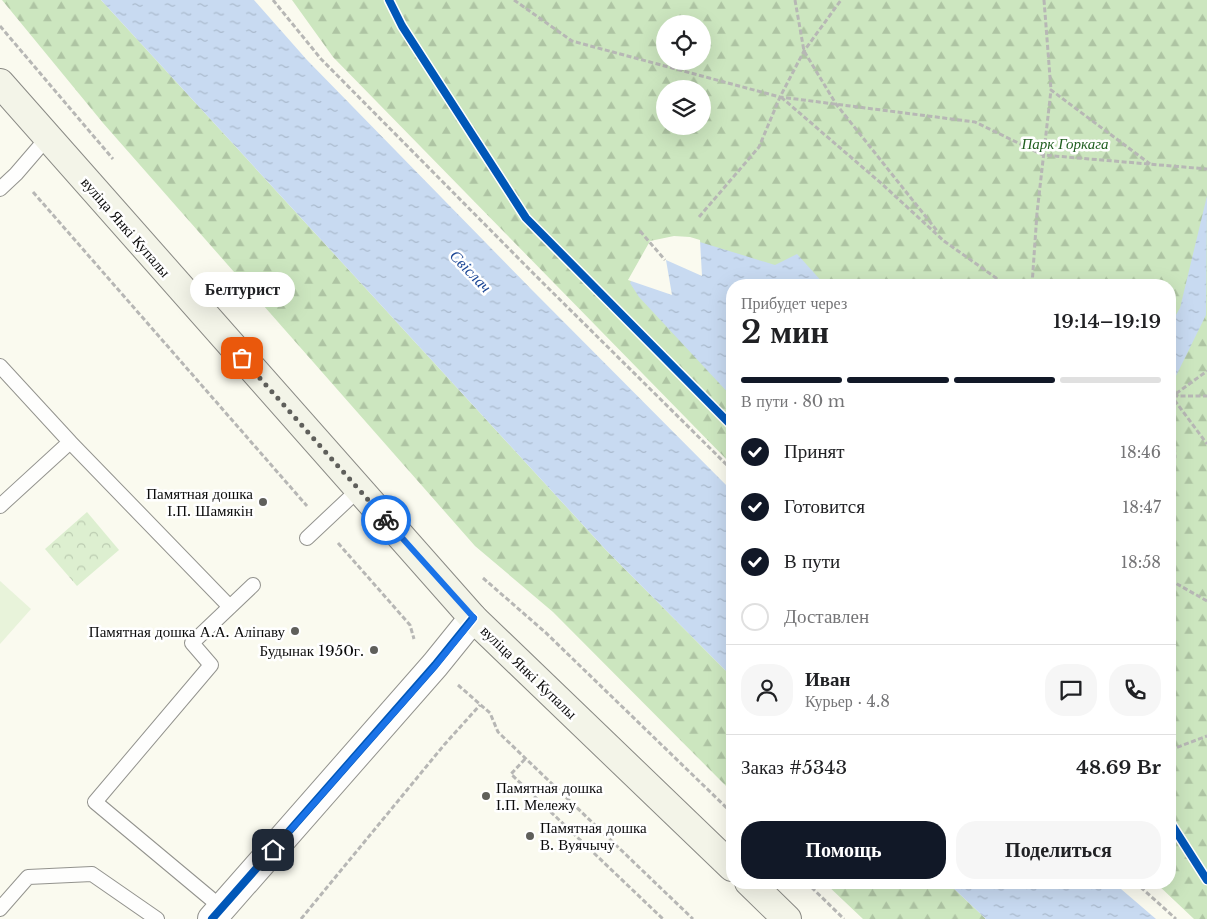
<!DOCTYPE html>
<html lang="ru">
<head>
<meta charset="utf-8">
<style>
  :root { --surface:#fff; --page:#f6f6f6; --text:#202124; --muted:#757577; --line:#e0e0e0; --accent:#111827 }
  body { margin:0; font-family:"Libre Baskerville",serif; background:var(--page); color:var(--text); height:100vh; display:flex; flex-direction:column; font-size:19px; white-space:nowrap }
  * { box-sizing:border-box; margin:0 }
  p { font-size:16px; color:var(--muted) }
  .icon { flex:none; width:28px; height:28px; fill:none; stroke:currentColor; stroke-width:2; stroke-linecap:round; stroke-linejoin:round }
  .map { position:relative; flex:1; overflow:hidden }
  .side { position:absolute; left:726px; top:279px; width:450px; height:610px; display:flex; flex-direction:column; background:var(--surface); border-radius:20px; box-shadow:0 5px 20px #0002 }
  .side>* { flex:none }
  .buttons { position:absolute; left:656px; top:15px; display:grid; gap:10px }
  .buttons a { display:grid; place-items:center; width:55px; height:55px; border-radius:50%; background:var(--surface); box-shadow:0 5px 20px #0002; font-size:25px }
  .pin { position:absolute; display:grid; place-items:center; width:42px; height:42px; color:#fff; margin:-21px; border-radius:10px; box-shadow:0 2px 8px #0006 }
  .courier { position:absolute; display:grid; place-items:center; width:50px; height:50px; margin:-25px; border:4px solid #1a73e8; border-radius:50%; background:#fff; color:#222; box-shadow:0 1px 6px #0007 }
  .bubble { position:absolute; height:35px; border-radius:18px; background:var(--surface); box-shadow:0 5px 20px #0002; font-size:16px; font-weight:600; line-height:35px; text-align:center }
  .overview em { font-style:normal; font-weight:600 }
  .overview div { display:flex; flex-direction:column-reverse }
  .overview { display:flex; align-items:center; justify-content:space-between; height:85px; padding:0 15px }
  h1 { font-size:32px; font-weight:600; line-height:38px }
  .bar { display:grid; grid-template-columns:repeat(4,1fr); gap:8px 5px; align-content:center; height:60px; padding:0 15px }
  .bar i { height:6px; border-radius:4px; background:var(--line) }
  .bar .selected { background:var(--accent) }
  .bar p { grid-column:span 4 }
  .line { display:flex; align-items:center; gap:12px; padding:0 15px; border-top:1px solid var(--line) }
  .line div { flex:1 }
  .round { display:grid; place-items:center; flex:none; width:52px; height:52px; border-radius:20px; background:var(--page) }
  ol { padding:0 15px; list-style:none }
  li { display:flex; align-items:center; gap:15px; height:55px }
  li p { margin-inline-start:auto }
  li .icon { padding:5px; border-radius:50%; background:var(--accent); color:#fff; stroke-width:4 }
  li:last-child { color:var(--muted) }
  li i { width:28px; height:28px; border:2px solid var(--line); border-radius:50% }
  .cta { display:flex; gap:10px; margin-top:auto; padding:10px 15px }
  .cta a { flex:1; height:58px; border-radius:20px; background:var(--accent); color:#fff; font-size:20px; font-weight:600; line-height:58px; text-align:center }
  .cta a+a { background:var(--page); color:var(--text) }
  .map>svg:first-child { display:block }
  .forest { fill:url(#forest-firs); fill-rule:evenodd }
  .park { fill:url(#park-crowns) }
  .pitch { fill:#e8f3da }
  .water { fill:url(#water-ripples) }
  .pier { fill:#fafaef }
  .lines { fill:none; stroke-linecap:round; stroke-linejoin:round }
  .lane-casing { stroke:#93938e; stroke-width:16 }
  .street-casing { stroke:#93938e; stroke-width:30 }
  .secondary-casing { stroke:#898984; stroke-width:30 }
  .path { stroke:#b7b7b5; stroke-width:3; stroke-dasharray:5 2.5; stroke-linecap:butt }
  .lane { stroke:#fefefd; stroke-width:14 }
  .street { stroke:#fefefd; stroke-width:28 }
  .secondary { stroke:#f3f4e8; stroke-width:28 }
  .cycleway-casing { stroke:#fff; stroke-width:11 }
  .cycleway { stroke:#0057b8; stroke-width:8 }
  .done { stroke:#5f5f5b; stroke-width:5; stroke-dasharray:0 9 }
  .route { stroke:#1a73e8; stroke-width:6 }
  .poi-dot { fill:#5f5f5b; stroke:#fff; stroke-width:2 }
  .labels { text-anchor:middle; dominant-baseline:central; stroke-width:5; stroke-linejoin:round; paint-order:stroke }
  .park-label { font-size:15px; font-style:italic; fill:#205f20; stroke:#fff }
  .street-label { font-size:15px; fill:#0b0b0b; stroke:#fff }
  .poi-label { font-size:15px; fill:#0b0b0b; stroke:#fff; text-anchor:end }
  .water-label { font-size:16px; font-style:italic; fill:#1c4796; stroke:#fff }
</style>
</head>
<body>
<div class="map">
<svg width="1207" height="919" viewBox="0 0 1207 919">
  <defs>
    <pattern id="forest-firs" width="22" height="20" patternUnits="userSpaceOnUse" patternTransform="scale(1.25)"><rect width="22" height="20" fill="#cce6bf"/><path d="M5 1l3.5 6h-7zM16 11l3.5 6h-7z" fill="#aec4a3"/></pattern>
    <pattern id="park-crowns" width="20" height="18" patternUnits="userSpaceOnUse" patternTransform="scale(1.25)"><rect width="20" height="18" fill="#ddefd0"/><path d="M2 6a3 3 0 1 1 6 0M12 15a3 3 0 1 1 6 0" fill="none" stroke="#bcccb1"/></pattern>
    <pattern id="water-ripples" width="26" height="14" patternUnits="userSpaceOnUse" patternTransform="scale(1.25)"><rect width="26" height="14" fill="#c8daf1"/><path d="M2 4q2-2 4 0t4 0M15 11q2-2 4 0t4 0" fill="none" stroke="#aabacd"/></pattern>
  </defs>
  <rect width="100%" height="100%" fill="#fafaef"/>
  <path class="forest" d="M 2,0 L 101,0 L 606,550 L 732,677 L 732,792 L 553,612 L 475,546 L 103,123 Z
    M 292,0 L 1207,0 L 1207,919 L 1194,919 L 1156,883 L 1170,882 L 1170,285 L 732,285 L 732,465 L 333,57 ZM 665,24 L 702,24 L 702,61 L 665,61 ZM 665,89 L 702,89 L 702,126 L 665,126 Z
    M 825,883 L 948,883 L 986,919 L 863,919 Z"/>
  <path class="park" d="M 87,512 L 119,550 L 77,586 L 45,549 Z"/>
  <path class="pitch" d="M 0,581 L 31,609 L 0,644 Z"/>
  <path class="water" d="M 101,0 L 254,0 L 307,60 L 531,289 L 732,491 L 732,677 L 606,550 Z
    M 1207,196 L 1206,315 L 1175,378 L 1170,382 L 1170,325 L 1180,308 Z
    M 690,239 L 775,265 L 797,254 L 825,285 L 732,285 L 732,397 L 639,297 L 630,283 L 652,243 Z
    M 948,883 L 1114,883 L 1156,919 L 986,919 Z"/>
  <path class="pier" d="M 674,236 L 690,237 L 700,240 L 702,276 L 666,260 L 672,295 L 628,280 L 650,241 Z"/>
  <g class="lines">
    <defs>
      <path id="lane" d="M 0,189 L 16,174 L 47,138
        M 0,366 L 70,442 L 230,607
        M 0,506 L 70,442
        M 307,538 L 358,490
        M 222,908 L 95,802 L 211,665 L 192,643 L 253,585
        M 0,909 L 28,877 L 92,874 L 157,919"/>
      <path id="street" d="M 212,919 L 435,665 L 473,618"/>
      <path id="secondary" d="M 0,83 L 473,618 L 732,867
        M 749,882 L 787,919"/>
    </defs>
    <use href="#lane" class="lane-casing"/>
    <use href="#street" class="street-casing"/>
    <use href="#secondary" class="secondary-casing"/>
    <path class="path" d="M 273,0 L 321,59 L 534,274 L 732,470
      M 514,0 L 572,41 L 780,97 L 975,122 L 1043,155 L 1207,169
      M 795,0 L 804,51 L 836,104 L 938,232
      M 1044,0 L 1051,90
      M 0,26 L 113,159
      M 781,97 L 882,184 L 944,241 L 1006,285
      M 33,192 L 307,506
      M 699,217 L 759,147 L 780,97 L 804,51 L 841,0
      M 640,231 L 665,260
      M 1032,285 L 1037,213 L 1051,90 L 1150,164
      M 1170,394 L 1207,444
      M 1173,396 L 1207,396
      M 1170,398 L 1207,371
      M 1170,474 L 1175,457 L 1172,396
      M 338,543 L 410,625 L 414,639
      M 483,578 L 545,632 L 732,813
      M 1170,580 L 1207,601
      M 458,685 L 490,713 L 498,732 L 693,919
      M 1170,750 L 1207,736
      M 525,759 L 511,774 L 663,919
      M 806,882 L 844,919
      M 1135,882 L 1176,919
      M 301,919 L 444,745 L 480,705"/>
    <use href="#lane" class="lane"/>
    <use href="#street" class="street"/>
    <use href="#secondary" class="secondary"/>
    <defs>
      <path id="cycleway" d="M 389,0 L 402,26 L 526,218 L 732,426
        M 1170,822 L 1207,880
        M 212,919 L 435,665 L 473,618"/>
    </defs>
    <use href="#cycleway" class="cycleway-casing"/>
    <use href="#cycleway" class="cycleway"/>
  </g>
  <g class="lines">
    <path class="done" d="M 242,358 L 386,520"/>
    <path class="route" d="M 273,850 L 435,666 L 474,618 L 386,520"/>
  </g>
  <g class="poi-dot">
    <circle cx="263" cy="502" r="5"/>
    <circle cx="295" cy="631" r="5"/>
    <circle cx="374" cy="650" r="5"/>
    <circle cx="486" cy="796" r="5"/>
    <circle cx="530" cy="836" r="5"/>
  </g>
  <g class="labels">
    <g class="park-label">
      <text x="1065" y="143">Парк Горкага</text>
    </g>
    <g class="street-label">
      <text transform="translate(126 227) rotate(49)">вуліца Янкі Купалы</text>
      <text transform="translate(529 672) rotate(44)">вуліца Янкі Купалы</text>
    </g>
    <g class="poi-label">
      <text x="253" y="493">Памятная дошка<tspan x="253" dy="17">І.П. Шамякін</tspan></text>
      <text x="285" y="631">Памятная дошка А.А. Аліпаву</text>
      <text x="364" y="650">Будынак 1950г.</text>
      <text x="496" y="787" text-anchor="start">Памятная дошка<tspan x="496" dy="17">І.П. Мележу</tspan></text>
      <text x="540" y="827" text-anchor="start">Памятная дошка<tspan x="540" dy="17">В. Вуячычу</tspan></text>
    </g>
    <g class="water-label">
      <text transform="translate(471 271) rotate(46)">Свіслач</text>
    </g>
  </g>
</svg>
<div class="buttons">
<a><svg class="icon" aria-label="locate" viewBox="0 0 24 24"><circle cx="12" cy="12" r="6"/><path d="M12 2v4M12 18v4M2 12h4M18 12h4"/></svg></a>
<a><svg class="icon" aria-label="layers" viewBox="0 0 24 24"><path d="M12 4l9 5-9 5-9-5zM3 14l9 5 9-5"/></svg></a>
</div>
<div class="pin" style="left:242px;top:358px;background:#ea580c"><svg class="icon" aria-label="bag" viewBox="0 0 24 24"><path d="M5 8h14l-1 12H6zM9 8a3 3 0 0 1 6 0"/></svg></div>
<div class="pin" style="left:273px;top:850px;background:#1f2937"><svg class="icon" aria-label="home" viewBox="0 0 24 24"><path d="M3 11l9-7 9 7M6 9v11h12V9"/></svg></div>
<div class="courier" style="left:386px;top:520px"><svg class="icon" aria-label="bike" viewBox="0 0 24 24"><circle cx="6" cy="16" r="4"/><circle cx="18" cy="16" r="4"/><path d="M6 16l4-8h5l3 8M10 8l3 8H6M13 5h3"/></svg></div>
<div class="bubble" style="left:190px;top:272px;width:105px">Белтурист</div>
<section class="side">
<div class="overview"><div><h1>2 мин</h1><p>Прибудет через</p></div><em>19:14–19:19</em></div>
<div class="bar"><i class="selected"></i><i class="selected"></i><i class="selected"></i><i></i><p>В пути · 80 m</p></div>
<ol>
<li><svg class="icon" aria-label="check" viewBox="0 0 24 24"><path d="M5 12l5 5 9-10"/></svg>Принят<p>18:46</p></li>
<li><svg class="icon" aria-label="check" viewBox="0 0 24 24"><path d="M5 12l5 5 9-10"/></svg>Готовится<p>18:47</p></li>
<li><svg class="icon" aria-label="check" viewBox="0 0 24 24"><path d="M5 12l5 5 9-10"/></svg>В пути<p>18:58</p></li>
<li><i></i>Доставлен</li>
</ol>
<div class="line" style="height:90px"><a class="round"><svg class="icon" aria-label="person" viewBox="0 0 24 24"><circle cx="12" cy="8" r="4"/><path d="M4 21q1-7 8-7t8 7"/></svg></a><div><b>Иван</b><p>Курьер · 4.8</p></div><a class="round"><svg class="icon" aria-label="chat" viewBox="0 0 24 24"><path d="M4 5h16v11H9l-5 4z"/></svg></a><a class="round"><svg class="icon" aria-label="phone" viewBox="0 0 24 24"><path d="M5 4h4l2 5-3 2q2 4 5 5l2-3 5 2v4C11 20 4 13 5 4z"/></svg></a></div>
<div class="line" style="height:65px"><div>Заказ #5343</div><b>48.69 Br</b></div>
<div class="cta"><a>Помощь</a><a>Поделиться</a></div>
</section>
</div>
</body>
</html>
